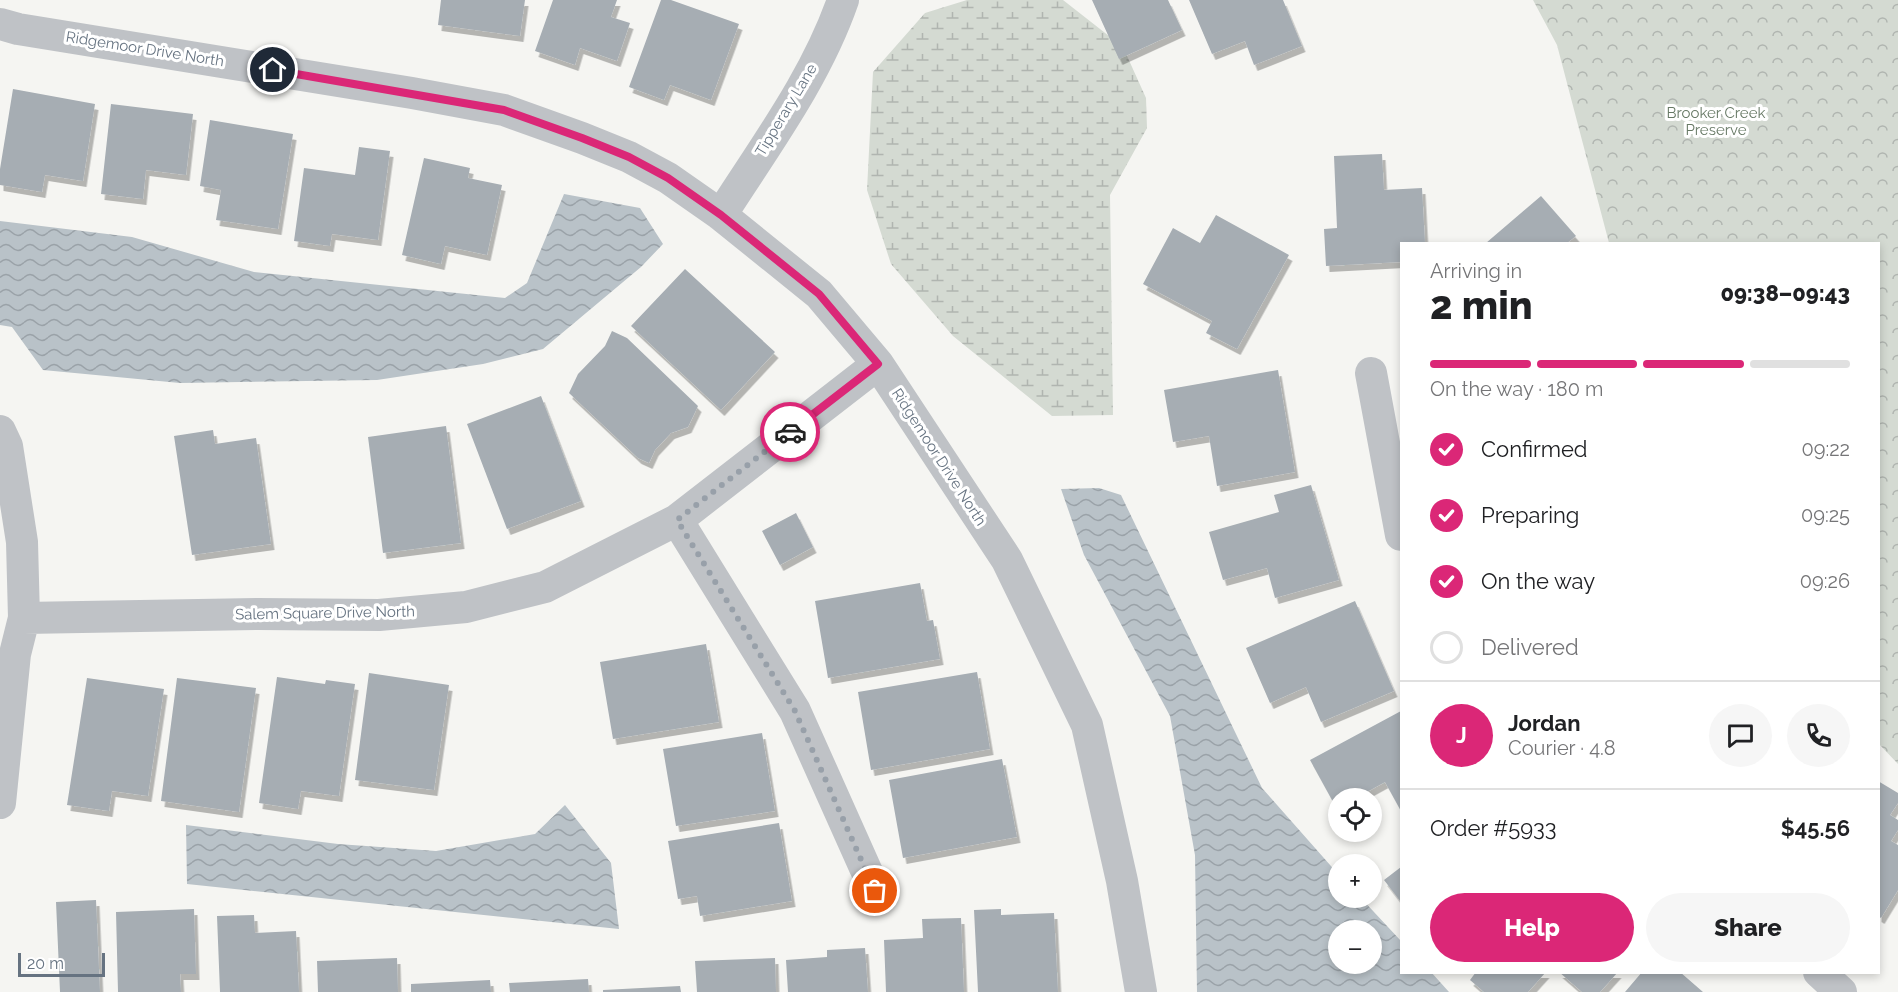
<!DOCTYPE html>
<html lang="en">
<head>
<meta charset="utf-8">
<style>
  :root { --surface:#fff; --page:#f6f6f6; --text:#202124; --muted:#757577; --line:#e0e0e0; --accent:#db2777 }
  body { margin:0; font-family:Raleway,sans-serif; background:var(--page); color:var(--text); height:100vh; display:flex; flex-direction:column; font-size:22px; white-space:nowrap }
  * { box-sizing:border-box; margin:0 }
  p { font-size:20px; color:var(--muted) }
  .icon { flex:none; width:33px; height:33px; fill:none; stroke:currentColor; stroke-width:2; stroke-linecap:round; stroke-linejoin:round }
  .map { position:relative; flex:1; overflow:hidden }
  .sheet { position:absolute; left:1400px; top:242px; width:480px; height:732px; display:flex; flex-direction:column; background:var(--surface); border-radius:0px; box-shadow:0 3px 9px #0003 }
  .sheet>* { flex:none }
  .tools { position:absolute; left:1328px; top:788px; display:grid; gap:12px }
  .tools a { display:grid; place-items:center; width:54px; height:54px; border-radius:50%; background:var(--surface); box-shadow:0 3px 9px #0003; font-size:30px }
  .scale { position:absolute; left:18px; bottom:15px; width:87px; box-sizing:border-box; padding-left:6px; border:3px solid #667381; border-top:0; font-size:16px; line-height:21px; white-space:nowrap; color:#667381; -webkit-text-stroke:4px #fff; paint-order:stroke }
  .pin { position:absolute; display:grid; place-items:center; width:51px; height:51px; color:#fff; margin:-26px; border:3px solid #fff; border-radius:50%; box-shadow:0 2px 6px #0007 }
  .courier { position:absolute; display:grid; place-items:center; width:60px; height:60px; margin:-30px; border:4px solid #db2777; border-radius:50%; background:#fff; color:#222; box-shadow:0 2px 8px #0007 }
  .head em { font-style:normal; font-weight:800 }
  .head div { display:flex; flex-direction:column-reverse }
  .head { display:flex; align-items:center; justify-content:space-between; height:102px; padding:0 30px }
  h1 { font-size:39px; font-weight:800; line-height:45px }
  .bar { display:grid; grid-template-columns:repeat(4,1fr); gap:9px 6px; align-content:center; height:72px; padding:0 30px }
  .bar i { height:8px; border-radius:4px; background:var(--line) }
  .bar .current { background:var(--accent) }
  .bar p { grid-column:span 4 }
  .line { display:flex; align-items:center; gap:15px; padding:0 30px; border-top:2px solid var(--line) }
  .line div { flex:1 }
  .round { display:grid; place-items:center; flex:none; width:63px; height:63px; border-radius:32px; background:var(--page) }
  ol { padding:0 30px; list-style:none }
  li { display:flex; align-items:center; gap:18px; height:66px }
  li p { margin-inline-start:auto }
  li .icon { padding:6px; border-radius:50%; background:var(--accent); color:#fff; stroke-width:4 }
  li:last-child { color:var(--muted) }
  li i { width:33px; height:33px; border:3px solid var(--line); border-radius:50% }
  .primary-button { display:flex; gap:12px; margin-top:auto; padding:12px 30px }
  .primary-button a { flex:1; height:69px; border-radius:36px; background:var(--accent); color:#fff; font-size:24px; font-weight:800; line-height:69px; text-align:center }
  .primary-button a+a { background:var(--page); color:var(--text) }
  .map>svg:first-child { display:block }
  .wetland { fill:url(#wetland-marsh) }
  .park { fill:url(#park-crowns) }
  .water { fill:url(#water-waves); fill-rule:evenodd }
  .building { fill:#a6adb3; filter:url(#shadow) }
  .lines { fill:none; stroke-linecap:round; stroke-linejoin:round }
  .minor { stroke:#bfc2c6; stroke-width:32 }
  .done { stroke:#98a0a9; stroke-width:6; stroke-dasharray:0 10.8 }
  .route { stroke:#db2777; stroke-width:8 }
  .labels { text-anchor:middle; dominant-baseline:central; stroke-width:6; stroke-linejoin:round; paint-order:stroke }
  .street-label { font-size:15px; fill:#667381; stroke:#fff }
  .park-label { font-size:15px; fill:#677965; stroke:#fff }
</style>
</head>
<body>
<div class="map">
<svg width="1898" height="992" viewBox="0 0 1898 992">
  <defs>
    <pattern id="wetland-marsh" width="20" height="14" patternUnits="userSpaceOnUse" patternTransform="scale(1.5)"><rect width="20" height="14" fill="#d4dad2"/><path d="M1 5h8M5 5V1M11 12h8M15 12V8" fill="none" stroke="#b0b5b0"/></pattern>
    <pattern id="park-crowns" width="20" height="18" patternUnits="userSpaceOnUse" patternTransform="scale(1.5)"><rect width="20" height="18" fill="#d4dad2"/><path d="M2 6a3 3 0 1 1 6 0M12 15a3 3 0 1 1 6 0" fill="none" stroke="#b0b5b0"/></pattern>
    <pattern id="water-waves" width="16" height="10" patternUnits="userSpaceOnUse" patternTransform="scale(1.5)"><rect width="16" height="10" fill="#b9c2c8"/><path d="M0 5q4-4 8 0t8 0" fill="none" stroke="#9aa2a8"/></pattern>
    <filter id="shadow"><feDropShadow dx="3.5" dy="6" stdDeviation="0" flood-color="#0004"/></filter>
  </defs>
  <rect width="100%" height="100%" fill="#f5f5f2"/>
  <path class="wetland" d="M 967,0 L 1063,0 L 1123,47 L 1146,98 L 1147,128 L 1110,195 L 1113,415 L 1052,416 L 953,336 L 891,264 L 867,190 L 873,72 L 925,13 Z"/>
  <path class="park" d="M 1533,0 L 1898,0 L 1898,764 L 1878,743 L 1878,243 L 1609,243 L 1557,45 Z"/>
  <path class="water" d="M 564,194 L 640,208 L 663,244 L 641,267 L 543,349 L 483,364 L 377,380 L 180,383 L 43,370 L 12,327 L 0,325 L 0,221 L 132,237 L 254,272 L 505,298 L 527,283 Z
    M 1099,488 L 1121,495 L 1262,788 L 1338,874 L 1338,897 L 1360,897 L 1401,941 L 1401,972 L 1431,972 L 1449,992 L 1197,992 L 1195,855 L 1170,716 L 1084,555 L 1061,489 ZM 1338,930 L 1371,930 L 1371,963 L 1338,963 Z
    M 565,805 L 611,863 L 619,929 L 187,884 L 186,825 L 338,844 L 436,851 L 535,834 Z"/>
  <path class="building" d="M 441,0 L 525,0 L 520,36 L 438,25 Z
    M 553,0 L 617,0 L 611,17 L 630,23 L 617,61 L 580,48 L 575,65 L 535,51 Z
    M 661,0 L 671,0 L 739,24 L 711,100 L 670,85 L 664,100 L 629,87 Z
    M 1092,0 L 1168,0 L 1182,30 L 1119,59 Z
    M 1189,0 L 1283,0 L 1302,46 L 1254,65 L 1245,41 L 1212,54 Z
    M 13,89 L 95,104 L 83,181 L 45,175 L 42,192 L 0,185 L 0,169 Z
    M 111,104 L 193,114 L 186,175 L 146,170 L 143,199 L 101,194 Z
    M 210,120 L 293,134 L 278,229 L 216,220 L 221,190 L 200,186 Z
    M 359,147 L 390,151 L 378,240 L 332,234 L 330,246 L 294,241 L 304,168 L 355,175 Z
    M 1382,154 L 1384,190 L 1422,188 L 1425,243 L 1401,243 L 1401,262 L 1326,266 L 1324,229 L 1337,228 L 1334,156 Z
    M 424,158 L 470,168 L 468,178 L 502,185 L 487,255 L 445,246 L 441,264 L 402,255 Z
    M 1541,196 L 1576,236 L 1567,243 L 1486,243 Z
    M 1216,215 L 1289,255 L 1237,349 L 1206,333 L 1212,321 L 1143,284 L 1173,228 L 1200,243 Z
    M 685,269 L 775,352 L 721,410 L 631,326 Z
    M 612,331 L 627,338 L 698,406 L 688,427 L 671,433 L 655,450 L 649,463 L 638,458 L 569,393 L 578,374 L 605,346 Z
    M 1278,370 L 1295,472 L 1217,486 L 1209,436 L 1173,442 L 1164,390 Z
    M 541,396 L 581,501 L 507,529 L 467,424 Z
    M 446,426 L 461,543 L 383,553 L 368,437 Z
    M 213,430 L 215,444 L 256,438 L 271,544 L 192,555 L 174,436 Z
    M 1311,485 L 1339,580 L 1275,598 L 1267,568 L 1223,580 L 1209,532 L 1279,512 L 1274,495 Z
    M 796,513 L 813,547 L 780,565 L 762,531 Z
    M 920,583 L 927,621 L 933,620 L 940,659 L 828,678 L 815,601 Z
    M 1355,601 L 1394,691 L 1321,722 L 1306,687 L 1270,703 L 1246,648 Z
    M 706,644 L 719,722 L 613,739 L 600,662 Z
    M 977,672 L 990,749 L 871,770 L 858,692 Z
    M 369,673 L 449,685 L 434,790 L 355,780 Z
    M 277,677 L 325,684 L 326,680 L 355,684 L 339,796 L 301,791 L 298,809 L 259,803 Z
    M 87,678 L 164,689 L 148,796 L 112,791 L 109,811 L 67,805 Z
    M 177,678 L 256,688 L 239,812 L 161,801 Z
    M 1401,711 L 1401,811 L 1385,782 L 1356,798 L 1338,798 L 1337,809 L 1310,760 Z
    M 762,733 L 775,811 L 676,826 L 663,749 Z
    M 1002,759 L 1017,837 L 903,858 L 889,780 Z
    M 1878,781 L 1898,793 L 1898,803 L 1890,815 L 1898,820 L 1898,830 L 1891,841 L 1898,845 L 1898,890 L 1881,918 L 1878,916 Z
    M 779,823 L 792,901 L 700,916 L 697,896 L 678,899 L 668,841 Z
    M 1401,867 L 1401,902 L 1384,880 Z
    M 96,900 L 100,992 L 60,992 L 56,902 Z
    M 194,909 L 196,974 L 180,974 L 181,992 L 118,992 L 116,912 Z
    M 1001,909 L 1001,915 L 1054,913 L 1058,992 L 978,992 L 974,910 Z
    M 254,915 L 255,933 L 296,931 L 299,992 L 220,992 L 217,916 Z
    M 961,918 L 964,992 L 886,992 L 884,940 L 923,938 L 922,919 Z
    M 865,948 L 868,992 L 788,992 L 786,960 L 827,957 L 827,950 Z
    M 397,958 L 398,992 L 318,992 L 317,961 Z
    M 775,958 L 776,992 L 697,992 L 695,961 Z
    M 1476,972 L 1546,972 L 1528,992 L 1484,992 L 1470,980 Z
    M 1559,972 L 1618,972 L 1600,992 L 1582,992 Z
    M 1642,972 L 1680,972 L 1703,992 L 1625,992 Z
    M 588,979 L 589,992 L 510,992 L 509,983 Z
    M 490,980 L 491,992 L 411,992 L 411,984 Z
    M 680,986 L 681,992 L 603,992 L 603,990 Z"/>
  <g class="lines">
    <path class="minor" d="M 0,24 L 18,29 L 412,93 L 504,110 L 582,138 L 629,157 L 668,178 L 721,215 L 819,294 L 878,364 L 1007,560 L 1087,725 L 1122,881 L 1141,992
      M 721,215 C 765,146 816,78 843,0
      M 1371,373 L 1401,535
      M 0,431 L 7,446 L 22,542 L 24,618 L 15,654 L 0,803
      M 677,520 L 795,711 L 875,890
      M 24,618 L 258,614 L 379,615 L 466,607 L 545,587 L 677,520 L 878,364
      M 1819,972 L 1841,992"/>
  </g>
  <g class="lines">
    <path class="done" d="M 790,432 L 677,520 L 795,711 L 875,891"/>
    <path class="route" d="M 273,70 L 504,110 L 582,138 L 629,157 L 668,178 L 721,215 L 819,294 L 878,364 L 790,432"/>
  </g>
  <g class="labels">
    <g class="street-label">
      <text transform="translate(145 49) rotate(9)">Ridgemoor Drive North</text>
      <text transform="translate(786 110) rotate(-59)">Tipperary Lane</text>
      <text transform="translate(939 457) rotate(57)">Ridgemoor Drive North</text>
      <text transform="translate(325 613) rotate(-1)">Salem Square Drive North</text>
    </g>
    <g class="park-label">
      <text x="1716" y="113">Brooker Creek<tspan x="1716" dy="17">Preserve</tspan></text>
    </g>
  </g>
</svg>
<div class="tools">
<a><svg class="icon" aria-label="locate" viewBox="0 0 24 24"><circle cx="12" cy="12" r="6"/><path d="M12 2v4M12 18v4M2 12h4M18 12h4"/></svg></a>
<a>+</a>
<a>−</a>
</div>
<div class="scale">20 m</div>
<div class="pin" style="left:875px;top:891px;background:#ea580c"><svg class="icon" aria-label="bag" viewBox="0 0 24 24"><path d="M5 8h14l-1 12H6zM9 8a3 3 0 0 1 6 0"/></svg></div>
<div class="pin" style="left:273px;top:70px;background:#1f2937"><svg class="icon" aria-label="home" viewBox="0 0 24 24"><path d="M3 11l9-7 9 7M6 9v11h12V9"/></svg></div>
<div class="courier" style="left:790px;top:432px"><svg class="icon" aria-label="car" viewBox="0 0 24 24"><path d="M5 17H2v-5l4-1 3-4h7l3 4 3 1v5h-3M9 17h6M6 11h13"/><circle cx="7" cy="17" r="2"/><circle cx="17" cy="17" r="2"/></svg></div>
<section class="sheet">
<div class="head"><div><h1>2 min</h1><p>Arriving in</p></div><em>09:38–09:43</em></div>
<div class="bar"><i class="current"></i><i class="current"></i><i class="current"></i><i></i><p>On the way · 180 m</p></div>
<ol>
<li><svg class="icon" aria-label="check" viewBox="0 0 24 24"><path d="M5 12l5 5 9-10"/></svg>Confirmed<p>09:22</p></li>
<li><svg class="icon" aria-label="check" viewBox="0 0 24 24"><path d="M5 12l5 5 9-10"/></svg>Preparing<p>09:25</p></li>
<li><svg class="icon" aria-label="check" viewBox="0 0 24 24"><path d="M5 12l5 5 9-10"/></svg>On the way<p>09:26</p></li>
<li><i></i>Delivered</li>
</ol>
<div class="line" style="height:108px"><b class="round" style="background:var(--accent);color:#fff">J</b><div><b>Jordan</b><p>Courier · 4.8</p></div><a class="round"><svg class="icon" aria-label="chat" viewBox="0 0 24 24"><path d="M4 5h16v11H9l-5 4z"/></svg></a><a class="round"><svg class="icon" aria-label="phone" viewBox="0 0 24 24"><path d="M5 4h4l2 5-3 2q2 4 5 5l2-3 5 2v4C11 20 4 13 5 4z"/></svg></a></div>
<div class="line" style="height:78px"><div>Order #5933</div><b>$45.56</b></div>
<div class="primary-button"><a>Help</a><a>Share</a></div>
</section>
</div>
</body>
</html>
